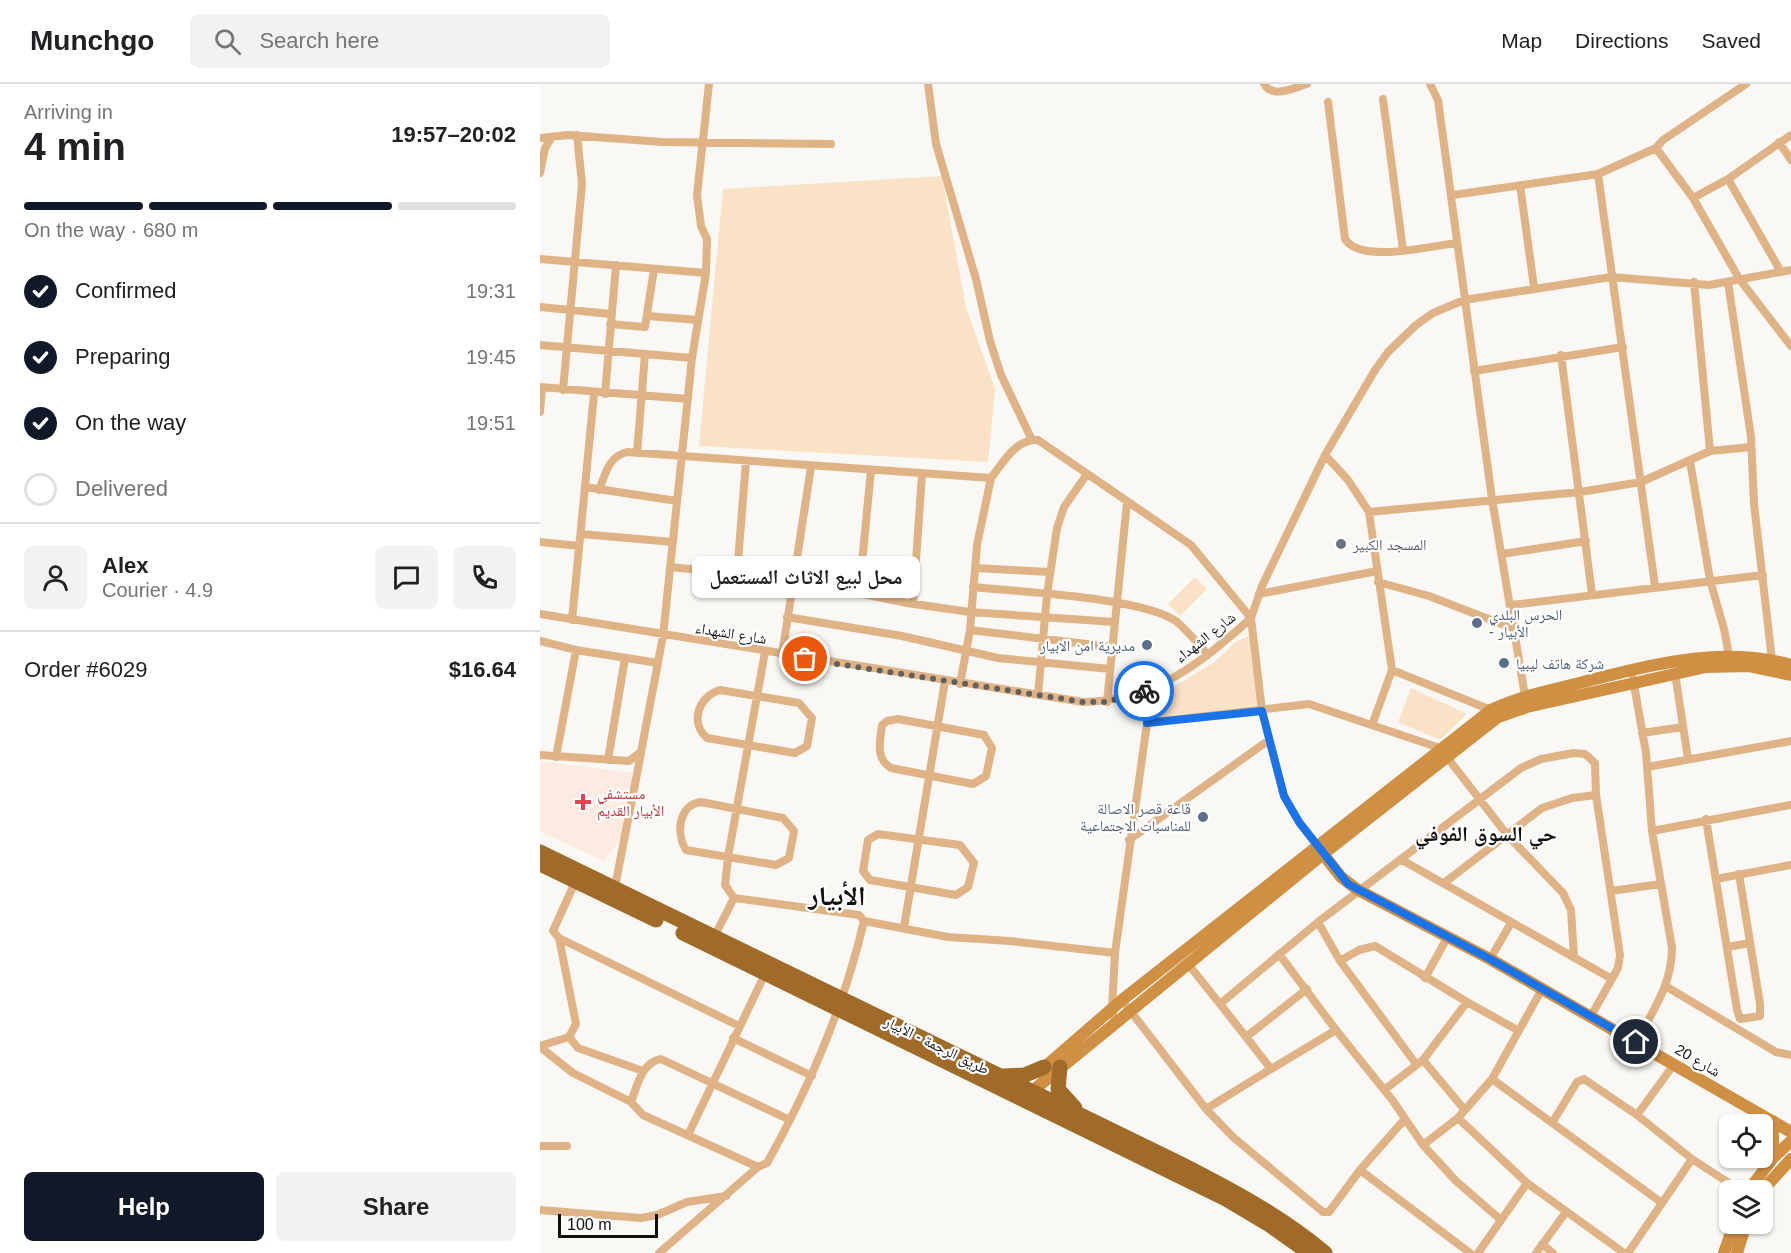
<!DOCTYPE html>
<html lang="en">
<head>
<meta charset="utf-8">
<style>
  :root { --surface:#fff; --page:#f2f2f2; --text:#202124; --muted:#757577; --line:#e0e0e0; --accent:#111827 }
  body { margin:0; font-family:Helvetica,"Noto Naskh Arabic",sans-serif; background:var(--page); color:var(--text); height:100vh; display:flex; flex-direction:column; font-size:22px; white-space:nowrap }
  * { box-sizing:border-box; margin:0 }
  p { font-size:20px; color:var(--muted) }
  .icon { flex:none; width:33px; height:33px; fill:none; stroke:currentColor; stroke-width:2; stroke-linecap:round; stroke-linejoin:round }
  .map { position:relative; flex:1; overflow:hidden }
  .details { display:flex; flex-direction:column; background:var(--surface); width:540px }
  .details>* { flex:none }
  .controls { position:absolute; left:1179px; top:1030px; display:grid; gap:12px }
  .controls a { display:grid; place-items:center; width:54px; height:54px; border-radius:9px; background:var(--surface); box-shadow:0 2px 4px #0004; font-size:30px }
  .scale { position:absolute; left:18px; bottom:15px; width:100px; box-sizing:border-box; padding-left:6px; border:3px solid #11100f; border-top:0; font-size:16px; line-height:21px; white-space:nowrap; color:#11100f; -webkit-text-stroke:4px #fff; paint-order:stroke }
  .pin { position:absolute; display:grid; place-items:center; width:51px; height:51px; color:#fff; margin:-26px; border:3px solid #fff; border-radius:50%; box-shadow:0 2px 6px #0007 }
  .courier { position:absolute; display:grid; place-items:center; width:60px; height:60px; margin:-30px; border:4px solid #1a73e8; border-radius:50%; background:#fff; color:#222; box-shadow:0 2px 8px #0007 }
  .bubble { position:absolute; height:42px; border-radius:9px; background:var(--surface); box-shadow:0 2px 4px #0004; font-size:20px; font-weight:700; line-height:42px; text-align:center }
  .headline em { font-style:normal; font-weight:700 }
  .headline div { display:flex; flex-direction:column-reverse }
  .headline { display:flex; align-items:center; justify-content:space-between; height:102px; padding:0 24px }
  h1 { font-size:39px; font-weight:700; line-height:45px }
  .bar { display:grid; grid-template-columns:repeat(4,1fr); gap:9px 6px; align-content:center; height:72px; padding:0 24px }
  .bar i { height:8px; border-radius:4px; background:var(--line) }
  .bar .on { background:var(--accent) }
  .bar p { grid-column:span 4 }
  .line { display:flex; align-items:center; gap:15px; padding:0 24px; border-top:2px solid var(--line) }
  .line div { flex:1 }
  .round { display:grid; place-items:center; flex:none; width:63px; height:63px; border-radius:9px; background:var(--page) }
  ol { padding:0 24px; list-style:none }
  li { display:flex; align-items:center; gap:18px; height:66px }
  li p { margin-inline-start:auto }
  li .icon { padding:6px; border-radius:50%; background:var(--accent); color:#fff; stroke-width:4 }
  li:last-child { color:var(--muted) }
  li i { width:33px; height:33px; border:3px solid var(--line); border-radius:50% }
  .action { display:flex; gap:12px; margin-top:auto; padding:12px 24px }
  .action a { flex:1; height:69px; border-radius:9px; background:var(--accent); color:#fff; font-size:24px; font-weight:700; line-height:69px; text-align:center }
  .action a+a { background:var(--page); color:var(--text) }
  header { display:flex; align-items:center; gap:36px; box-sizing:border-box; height:84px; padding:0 30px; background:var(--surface); border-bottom:2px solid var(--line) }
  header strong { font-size:28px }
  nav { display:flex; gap:33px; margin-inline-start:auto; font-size:21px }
  .search { width:420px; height:54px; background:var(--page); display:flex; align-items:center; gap:15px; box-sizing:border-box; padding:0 21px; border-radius:9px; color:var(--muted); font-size:22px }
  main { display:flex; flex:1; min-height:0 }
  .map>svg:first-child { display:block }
  .medical { fill:#fdeae1 }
  .green { fill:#fae2c7 }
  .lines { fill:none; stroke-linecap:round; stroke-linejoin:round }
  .street { stroke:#dfb385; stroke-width:8 }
  .secondary { stroke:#d09044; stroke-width:12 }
  .highway { stroke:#a06b28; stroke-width:15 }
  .done { stroke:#63615f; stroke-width:6; stroke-dasharray:0 10.8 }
  .route { stroke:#1a73e8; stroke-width:8 }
  .worship-dot { fill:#6b7280; stroke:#fff; stroke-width:2 }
  .service-dot { fill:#5c6f8a; stroke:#fff; stroke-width:2 }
  .health-dot { fill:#e0444e; stroke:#fff; stroke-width:2 }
  .labels { text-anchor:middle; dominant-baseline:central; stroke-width:4.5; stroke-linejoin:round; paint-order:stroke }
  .worship-label { font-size:15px; fill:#5b616d; stroke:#fff; text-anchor:start }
  .service-label { font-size:15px; fill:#4e5e75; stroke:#fff; text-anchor:start }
  .street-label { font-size:15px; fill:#11100f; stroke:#fff }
  .health-label { font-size:15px; fill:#be3a42; stroke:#fff; text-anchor:start }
  .district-label { font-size:21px; font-weight:bold; fill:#11100f; stroke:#fff }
  .town-label { font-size:27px; font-weight:bold; fill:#11100f; stroke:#fff }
</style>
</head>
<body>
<header>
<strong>Munchgo</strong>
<div class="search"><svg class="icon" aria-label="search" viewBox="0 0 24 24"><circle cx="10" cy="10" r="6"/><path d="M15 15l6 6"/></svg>Search here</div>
<nav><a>Map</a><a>Directions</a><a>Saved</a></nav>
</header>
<main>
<section class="details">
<div class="headline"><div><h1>4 min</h1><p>Arriving in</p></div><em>19:57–20:02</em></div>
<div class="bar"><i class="on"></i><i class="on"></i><i class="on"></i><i></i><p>On the way · 680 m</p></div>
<ol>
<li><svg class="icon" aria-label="check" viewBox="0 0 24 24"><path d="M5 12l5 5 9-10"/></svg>Confirmed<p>19:31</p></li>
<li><svg class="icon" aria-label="check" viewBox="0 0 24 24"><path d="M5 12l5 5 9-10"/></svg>Preparing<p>19:45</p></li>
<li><svg class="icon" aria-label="check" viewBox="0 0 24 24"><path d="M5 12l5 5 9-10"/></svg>On the way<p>19:51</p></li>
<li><i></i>Delivered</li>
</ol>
<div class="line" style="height:108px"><a class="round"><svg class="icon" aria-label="person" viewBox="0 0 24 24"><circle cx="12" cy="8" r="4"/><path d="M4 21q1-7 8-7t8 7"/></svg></a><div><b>Alex</b><p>Courier · 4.9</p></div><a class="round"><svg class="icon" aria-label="chat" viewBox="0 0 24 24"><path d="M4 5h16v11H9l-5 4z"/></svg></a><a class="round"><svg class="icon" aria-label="phone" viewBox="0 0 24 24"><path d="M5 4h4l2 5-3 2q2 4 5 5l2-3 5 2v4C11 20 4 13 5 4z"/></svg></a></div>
<div class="line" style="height:78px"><div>Order #6029</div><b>$16.64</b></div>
<div class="action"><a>Help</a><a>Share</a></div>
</section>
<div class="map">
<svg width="1251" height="1169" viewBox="0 0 1251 1169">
  <rect width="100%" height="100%" fill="#faf8f4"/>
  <path class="medical" d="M 0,677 L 92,689 L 81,755 L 63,777 L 0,747 Z"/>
  <path class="green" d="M 402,92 L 426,223 L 455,305 L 448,378 L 159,362 L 183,105 Z
    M 655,493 L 667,505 L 640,532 L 628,520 Z
    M 709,552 L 718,621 L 617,635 L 612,632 L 612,616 L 673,579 L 697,557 Z
    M 871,604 L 927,630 L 900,656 L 858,638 Z"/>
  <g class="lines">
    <path class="street" d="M 388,0 L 396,60 L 436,195 L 450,257 L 461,291 L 492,356
      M 724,0 C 733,15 753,4 767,0
      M 890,0 L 898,16 L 952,415 L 986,618
      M 843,15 L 863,166
      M 788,18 L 805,155 C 821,180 890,162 917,159
      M 0,54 L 28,51 L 122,58 L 291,60
      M 1239,58 L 1251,76
      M 1116,64 L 1123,56 L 1206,0
      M 0,89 L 5,64 L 12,53
      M 1058,90 L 1115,502
      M 1188,95 L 1241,188
      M 980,101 L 994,203
      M 913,111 L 1058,90 L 1116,64 L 1153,114 L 1200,196 L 1251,262
      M 1153,114 L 1188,95 L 1251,51
      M 0,175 L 166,189
      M 1154,198 L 1170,367
      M 1188,198 L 1211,353 L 1214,420 L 1232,576
      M 0,223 L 71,230
      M 108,232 L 158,236
      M 70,240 L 105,243 L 114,185
      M 0,261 L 152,274
      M 1021,271 L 1052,510
      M 934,287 L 1083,263
      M 0,303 L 148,315
      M 23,306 L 42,100 L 37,51
      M 65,310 L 76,181
      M 0,328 L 2,304
      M 97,369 L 105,270
      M 785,371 L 808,396 L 829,428 L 852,586 L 832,641
      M 1150,377 L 1170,496 L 1184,545 L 1190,577
      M 45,403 L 137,417
      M 59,406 C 66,389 68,373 87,368 L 451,394 C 463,379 476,354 498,356 L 651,461 L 711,534
      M 829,428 L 1040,408 L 1101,398 L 1170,367 L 1211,363
      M 41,450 L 133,458
      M 0,458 L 39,462
      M 962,470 L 1046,457
      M 130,483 L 255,496 L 367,519 L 430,528 L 575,538
      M 435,484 L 509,488
      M 197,490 L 206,378
      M 838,498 L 889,512 L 972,544
      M 433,503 C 479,508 600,513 636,537 C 647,546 658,560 668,571
      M 319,510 L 331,386
      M 719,510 L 837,487
      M 373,520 L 382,390
      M 971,521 L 1223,491
      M 0,530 L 543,618 C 613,617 661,580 711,534
      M 247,533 L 362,552 L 458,574 L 570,585
      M 32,536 L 54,310
      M 430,546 L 572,563
      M 0,557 L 36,566 L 118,579
      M 242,571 L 271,383
      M 852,586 L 951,626
      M 1135,589 L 1148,675
      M 1093,595 L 1106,669 L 1112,747 L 1132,864 C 1132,900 1113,927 1096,958
      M 420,600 L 430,546 L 437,461 L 451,394
      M 609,605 L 607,639 L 769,620 L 900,664 L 968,752 L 1023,809 L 1031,826 L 1034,874
      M 180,606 L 259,619 L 272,634 L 267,662 L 255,669 L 167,654 C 149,638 159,612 180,606 Z
      M 498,611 L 507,511 L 517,444 L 524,423 L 547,390
      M 567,618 L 587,418
      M 358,635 L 444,651 L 452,664 L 446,692 L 433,700 L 351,684 C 335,674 340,658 342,641 L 347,637 Z
      M 1102,649 L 1143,643
      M 0,671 L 89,677 L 101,668 L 123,552 L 152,274 L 166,189 L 167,155 L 161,142 L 157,111 L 169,0
      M 16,673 L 36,566
      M 68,676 L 85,574
      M 1107,683 L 1251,657
      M 161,718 L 243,734 L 254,747 L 249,774 L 236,781 L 146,766 C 136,750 138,721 161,718 Z
      M 1166,735 L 1197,926 L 1200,935 L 1220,932 L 1220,920 L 1199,790
      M 1112,747 L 1250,721
      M 338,750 L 420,761 L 434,779 L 428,803 L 416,811 L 330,796 L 323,787 L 328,756 Z
      M 589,756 L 729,656
      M 777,762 L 759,738 L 744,712 L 722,627 L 711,534 L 722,502 L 785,371 L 835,286 L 848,268 L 876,241 L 893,229 L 924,216 L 1071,193 L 1169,201 L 1251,186
      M 862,776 L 1072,895
      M 1176,795 L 1251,781
      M 904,799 L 1002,724 L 1032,714 L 1056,711
      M 75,803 L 101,669
      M 1071,807 L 1121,800
      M 324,837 L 408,853 L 470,857 L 575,869
      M 778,838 L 800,877 L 819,866 L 835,862 L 927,918
      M 364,843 L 405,597
      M 174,853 L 194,814 L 185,801 L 188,773 L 225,568
      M 19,854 L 199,942
      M 1187,863 L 1210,859
      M 739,870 L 796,946 L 853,1017 L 883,1061 L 916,1097 L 961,1136
      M 950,875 L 971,839
      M 800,877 L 876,980
      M 648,880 L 680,920
      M 885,894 L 907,854
      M 1127,903 L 1236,968 L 1251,971
      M 767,905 L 706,953 L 680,920 L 778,838 L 981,684 L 1001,675 L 1034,669 L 1045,670 L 1055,679 L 1056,711 L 1080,871 L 1078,884 L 1051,932
      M 582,916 L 666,1025 L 731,985
      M 575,939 L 572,924 L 575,869 L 607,639
      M 29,953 L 38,964 L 103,987
      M 706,953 L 731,985 L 796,946
      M 193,954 L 272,992
      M 0,962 L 29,953 L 36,940 L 19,854 L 13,847 L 36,796
      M 0,963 L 33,989 L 91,1018 L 103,1031 L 218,1083 L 227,1079 C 270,1002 304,923 324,837 L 319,831 L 194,814
      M 883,976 L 924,1025
      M 952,995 L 1122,1119
      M 844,1006 L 883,976 L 927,918 L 979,947
      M 91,1018 C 97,1002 102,978 121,975 L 250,1036
      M 666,1025 L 693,1053 L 783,1128 L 789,1128 L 820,1086
      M 1097,1031 L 1135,979
      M 864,1036 L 820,1086 L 930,1169
      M 1012,1039 L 1037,998 L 1044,995 L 1097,1031 L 1152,1075 L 1088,1169
      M 148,1051 L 225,890
      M 883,1061 L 918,1034
      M 0,1062 L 27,1062
      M 1152,1075 L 1201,1107
      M 987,1099 L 1084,1169
      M 0,1126 L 101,1134 L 117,1131 L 147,1118 L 186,1112
      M 1002,1160 L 1013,1169
      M 119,1169 L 218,1083
      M 938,1169 L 987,1099 L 918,1034 L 952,995 L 1002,905
      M 996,1169 L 1026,1128"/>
    <path class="secondary" d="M 779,765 L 801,793 L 818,806 L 950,875 L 1251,1048
      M 499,988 L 582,916 L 951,626 C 980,612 1012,606 1043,598 C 1112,581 1181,561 1251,581
      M 485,1013 L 783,770 L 958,633 L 987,623 L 1166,583 L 1208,582 L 1251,591
      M 1233,1074 L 1233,1037
      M 1208,1107 L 1233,1074 L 1251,1057
      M 1222,1107 L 1251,1075
      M 1184,1169 L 1194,1140
      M 1197,1169 L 1206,1140"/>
    <path class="highway" d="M 0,768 L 641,1080 C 692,1106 741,1132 785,1169
      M 0,780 L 116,836
      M 143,849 L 686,1115 L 728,1140 L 769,1169
      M 520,983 L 518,1005 L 535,1024
      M 464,992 L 485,991 L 504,983"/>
  </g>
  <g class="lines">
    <path class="done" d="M 265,575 L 543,618 L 567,618 L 604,607"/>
    <path class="route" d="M 604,607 L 609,606 L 607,639 L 722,627 L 744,712 L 759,738 L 808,800 L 950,875 L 1096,958"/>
  </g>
  <circle class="worship-dot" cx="801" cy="460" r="6"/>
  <g class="service-dot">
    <circle cx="937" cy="539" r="6"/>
    <circle cx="607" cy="561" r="6"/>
    <circle cx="964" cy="579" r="6"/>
    <circle cx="663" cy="733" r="6"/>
  </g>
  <path class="health-dot" d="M40 709h6v6h6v6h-6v6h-6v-6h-6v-6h6z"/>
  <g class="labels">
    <g class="worship-label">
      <text x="813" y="460">المسجد الكبير</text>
    </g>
    <g class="service-label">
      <text x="949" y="530">الحرس البلدي<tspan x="949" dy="17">- الأبيار</tspan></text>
      <text x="595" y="561" text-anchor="end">مديرية امن الابيار</text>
      <text x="976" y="579">شركة هاتف ليبيا</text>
      <text x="651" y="724" text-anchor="end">قاعة قصر الاصالة<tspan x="651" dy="17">للمناسبات الاجتماعية</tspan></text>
    </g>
    <g class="street-label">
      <text transform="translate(191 549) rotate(9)">شارع الشهداء</text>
      <text transform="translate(665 553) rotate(-38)">شارع الشهداء</text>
      <text transform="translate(397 961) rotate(26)">طريق الرجمة - الأبيار</text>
      <text transform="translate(1158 976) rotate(30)">شارع 20</text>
    </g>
    <g class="health-label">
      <text x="57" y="709">مستشفي<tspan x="57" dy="17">الأبيار القديم</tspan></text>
    </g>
    <g class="district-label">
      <text x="946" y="749">حي السوق الفوفي</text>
    </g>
    <g class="town-label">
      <text x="297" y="812">الأبيار</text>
    </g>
  </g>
</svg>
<div class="controls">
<a><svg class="icon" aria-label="locate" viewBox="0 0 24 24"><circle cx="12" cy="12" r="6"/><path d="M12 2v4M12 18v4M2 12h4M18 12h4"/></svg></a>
<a><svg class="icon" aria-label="layers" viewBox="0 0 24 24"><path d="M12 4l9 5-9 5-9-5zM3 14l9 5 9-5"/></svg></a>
</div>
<div class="scale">100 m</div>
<div class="pin" style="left:265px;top:575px;background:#ea580c"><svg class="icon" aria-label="bag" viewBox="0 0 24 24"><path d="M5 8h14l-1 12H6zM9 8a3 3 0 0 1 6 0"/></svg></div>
<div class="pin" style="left:1096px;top:958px;background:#1f2937"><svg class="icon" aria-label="home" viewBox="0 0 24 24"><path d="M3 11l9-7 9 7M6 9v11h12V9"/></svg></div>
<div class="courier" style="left:604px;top:607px"><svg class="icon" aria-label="bike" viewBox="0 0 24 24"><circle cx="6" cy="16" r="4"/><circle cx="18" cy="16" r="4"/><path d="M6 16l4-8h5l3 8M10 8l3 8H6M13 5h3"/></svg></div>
<div class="bubble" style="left:152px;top:472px;width:228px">محل لبيع الاثاث المستعمل</div>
</div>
</main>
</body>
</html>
